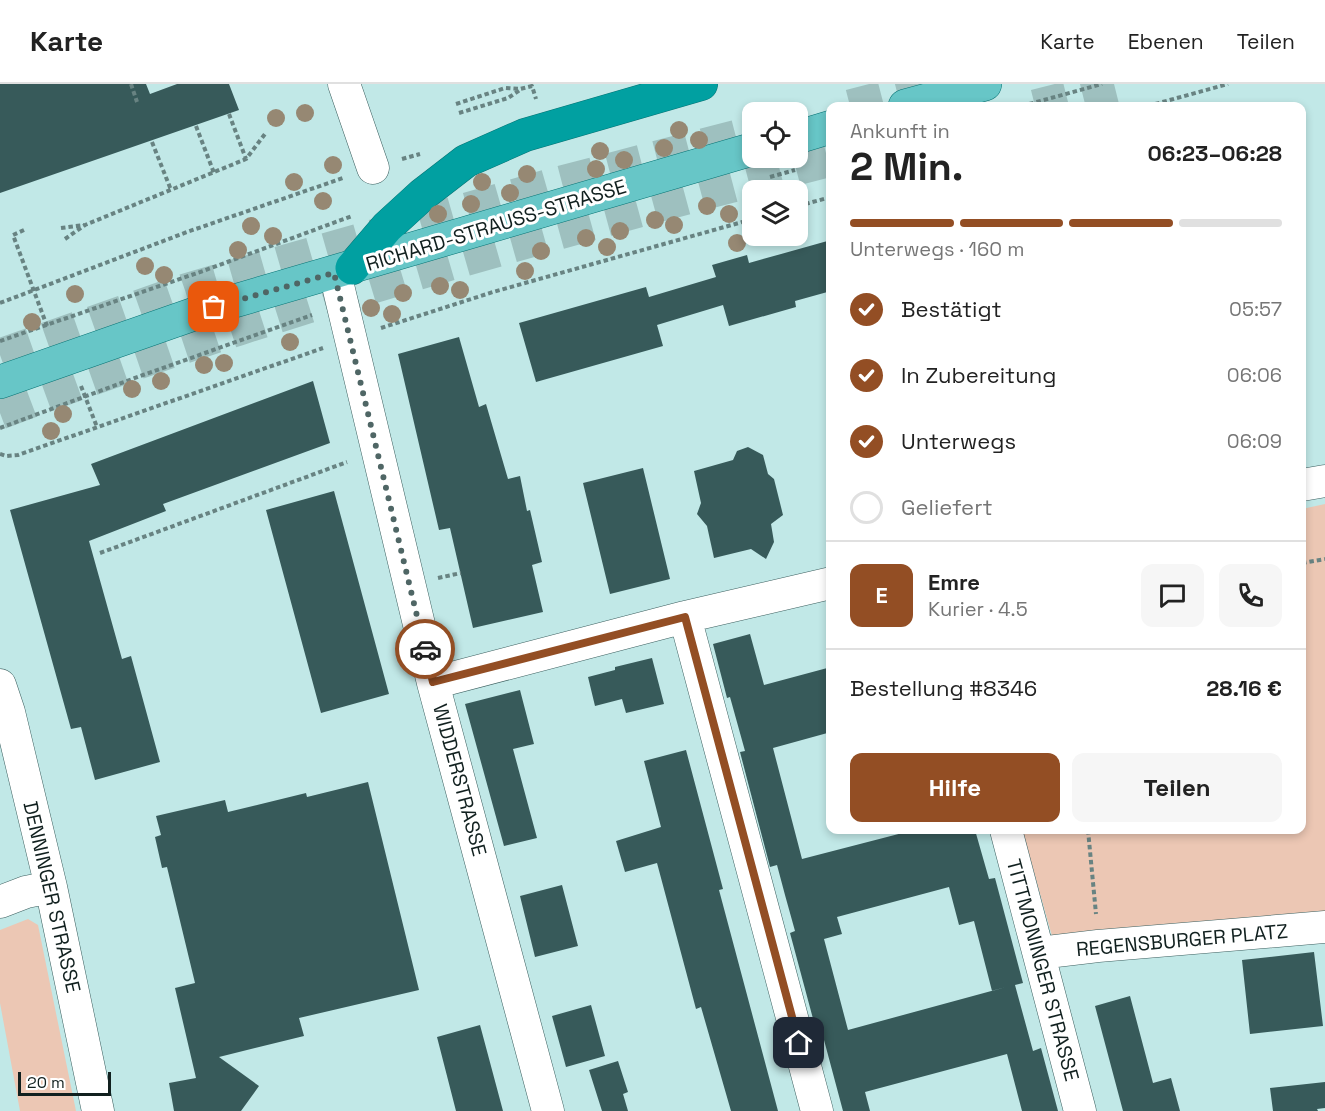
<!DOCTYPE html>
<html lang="de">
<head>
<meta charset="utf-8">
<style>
  :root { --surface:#fff; --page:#f6f6f6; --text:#222; --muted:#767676; --line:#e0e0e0; --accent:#934e24 }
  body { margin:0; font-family:"Space Grotesk",sans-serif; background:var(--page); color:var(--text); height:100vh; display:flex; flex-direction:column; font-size:22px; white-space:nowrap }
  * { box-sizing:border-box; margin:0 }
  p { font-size:20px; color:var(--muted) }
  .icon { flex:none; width:33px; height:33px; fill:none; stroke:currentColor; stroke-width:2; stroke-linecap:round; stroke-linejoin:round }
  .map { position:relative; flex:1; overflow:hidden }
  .sheet { position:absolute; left:826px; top:18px; width:480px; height:732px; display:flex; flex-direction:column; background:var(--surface); border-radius:12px; box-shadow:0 3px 9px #0003 }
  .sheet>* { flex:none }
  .buttons { position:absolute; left:742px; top:18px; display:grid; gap:12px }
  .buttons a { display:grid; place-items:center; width:66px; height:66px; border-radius:12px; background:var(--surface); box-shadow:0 3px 9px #0003; font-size:30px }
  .scale { position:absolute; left:18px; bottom:15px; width:93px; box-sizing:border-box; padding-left:6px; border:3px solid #11201f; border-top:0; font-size:16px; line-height:21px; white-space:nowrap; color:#11201f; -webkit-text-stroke:4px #fff; paint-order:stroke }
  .pin { position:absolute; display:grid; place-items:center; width:51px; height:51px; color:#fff; margin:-26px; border-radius:12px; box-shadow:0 3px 9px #0006 }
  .courier { position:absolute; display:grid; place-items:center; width:60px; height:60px; margin:-30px; border:4px solid #934e24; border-radius:50%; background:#fff; color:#222; box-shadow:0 2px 8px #0007 }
  .headline em { font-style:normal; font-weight:700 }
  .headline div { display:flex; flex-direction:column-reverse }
  .headline { display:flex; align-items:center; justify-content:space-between; height:102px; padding:0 24px }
  h1 { font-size:39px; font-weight:700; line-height:45px }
  .bar { display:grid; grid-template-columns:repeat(4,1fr); gap:9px 6px; align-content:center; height:72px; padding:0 24px }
  .bar i { height:8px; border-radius:4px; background:var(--line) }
  .bar .current { background:var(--accent) }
  .bar p { grid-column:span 4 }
  .line { display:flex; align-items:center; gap:15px; padding:0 24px; border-top:2px solid var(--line) }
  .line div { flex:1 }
  .round { display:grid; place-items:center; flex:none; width:63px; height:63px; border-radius:12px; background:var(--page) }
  ol { padding:0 24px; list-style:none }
  li { display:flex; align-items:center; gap:18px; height:66px }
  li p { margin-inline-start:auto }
  li .icon { padding:6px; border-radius:50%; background:var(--accent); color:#fff; stroke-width:4 }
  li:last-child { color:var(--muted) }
  li i { width:33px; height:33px; border:3px solid var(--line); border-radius:50% }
  .primary-button { display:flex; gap:12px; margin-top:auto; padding:12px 24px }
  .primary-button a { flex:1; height:69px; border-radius:12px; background:var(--accent); color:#fff; font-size:24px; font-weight:700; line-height:69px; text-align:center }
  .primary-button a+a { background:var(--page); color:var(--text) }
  header { display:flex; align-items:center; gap:36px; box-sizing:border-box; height:84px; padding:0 30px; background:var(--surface); border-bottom:2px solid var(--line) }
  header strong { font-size:28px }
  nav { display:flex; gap:33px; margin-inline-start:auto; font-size:21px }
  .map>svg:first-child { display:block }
  .green { fill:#ecc7b4 }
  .building { fill:#375a5a; fill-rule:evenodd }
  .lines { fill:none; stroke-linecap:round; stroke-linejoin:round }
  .highway-tunnel { stroke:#9ec0bf; stroke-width:33; stroke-dasharray:33 16; stroke-linecap:butt }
  .minor-casing { stroke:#3c5f5f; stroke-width:33 }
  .major-casing { stroke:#077374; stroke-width:34 }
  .highway-casing { stroke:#077374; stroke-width:34 }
  .path { stroke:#688382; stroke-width:4; stroke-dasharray:4.5 3; stroke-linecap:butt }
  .minor { stroke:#fff; stroke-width:32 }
  .major { stroke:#67c6c7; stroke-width:33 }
  .highway { stroke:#01a0a1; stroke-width:33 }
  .tree { fill:#968873 }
  .done { stroke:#4f6665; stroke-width:6; stroke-dasharray:0 10.8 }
  .route { stroke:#934e24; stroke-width:8 }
  .labels { text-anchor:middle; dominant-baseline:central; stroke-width:6; stroke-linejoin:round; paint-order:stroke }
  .street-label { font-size:20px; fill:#11201f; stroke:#fff }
</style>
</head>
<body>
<header>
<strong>Karte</strong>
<nav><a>Karte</a><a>Ebenen</a><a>Teilen</a></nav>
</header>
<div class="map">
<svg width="1325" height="1027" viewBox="0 0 1325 1027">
  <rect width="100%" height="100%" fill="#c1e8e7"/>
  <path class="green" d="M 1325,420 L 1325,828 L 1052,852 L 1022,746 L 1302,746 L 1302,425 Z
    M 28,835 L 38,841 L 76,1027 L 20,1027 L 0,919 L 0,846 Z"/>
  <path class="building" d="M 0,0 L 146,0 L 150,10 L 177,0 L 229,0 L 239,26 L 0,109 Z
    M 831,156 L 831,207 L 795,217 L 796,223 L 729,242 L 723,221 L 657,241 L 663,262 L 536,298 L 519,239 L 646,203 L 649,213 L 716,193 L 712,181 L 747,171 L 749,179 Z
    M 459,253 L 479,323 L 486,320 L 508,395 L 520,392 L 527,427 L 530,426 L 542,478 L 532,481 L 543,528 L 473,544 L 450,444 L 439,446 L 398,270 Z
    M 313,297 L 330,359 L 163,420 L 166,427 L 89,457 L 122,575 L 131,572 L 160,678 L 95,696 L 81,643 L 71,645 L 10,426 L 100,401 L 91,380 Z
    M 748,363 L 763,371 L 768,390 L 774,395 L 783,431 L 771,440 L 774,458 L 766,475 L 751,465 L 714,474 L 707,442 L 697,430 L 701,419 L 694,387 L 733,376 L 737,367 Z
    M 643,384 L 670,495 L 610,510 L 583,399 Z
    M 334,407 L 389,610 L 321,629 L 266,426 Z
    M 750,550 L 764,601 L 831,583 L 831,648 L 773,664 L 802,775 L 914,746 L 975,746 L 989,795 L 995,794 L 1023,899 L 1015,901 L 1033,967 L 1041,964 L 1058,1027 L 1022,1027 L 1007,970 L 865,1008 L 870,1027 L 843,1027 L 824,956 L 819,957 L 790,849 L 795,847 L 785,811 L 777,781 L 770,783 L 740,668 L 745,667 L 730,613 L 727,614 L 713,560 ZM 949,803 L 959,841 L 974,837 L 992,907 L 1006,903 L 848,946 L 824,855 L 842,850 L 837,833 Z
    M 652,574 L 664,620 L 626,629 L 622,615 L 595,622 L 588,593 L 615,586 L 615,583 Z
    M 520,606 L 534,660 L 513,665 L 537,754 L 504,762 L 465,620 Z
    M 686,666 L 723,805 L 719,806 L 778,1027 L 731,1027 L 701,923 L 696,925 L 657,779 L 625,788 L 616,757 L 661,743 L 644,677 Z
    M 368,698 L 419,906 L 299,934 L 304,952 L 219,973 L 259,1002 L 241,1027 L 174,1027 L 169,999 L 196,994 L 175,904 L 195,899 L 167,783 L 162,784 L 155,753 L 161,751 L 156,732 L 225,716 L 228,728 L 306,709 L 307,713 Z
    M 562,801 L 578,862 L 535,873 L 520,812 Z
    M 1314,868 L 1323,942 L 1250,950 L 1242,876 Z
    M 1130,912 L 1153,999 L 1171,994 L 1180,1027 L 1123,1027 L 1095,922 Z
    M 591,921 L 605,972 L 566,983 L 552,932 Z
    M 480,941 L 503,1027 L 456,1027 L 437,953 Z
    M 618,977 L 628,1008 L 623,1010 L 628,1027 L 602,1027 L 589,986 Z
    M 1325,998 L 1325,1024 L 1317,1025 L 1318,1027 L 1273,1027 L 1270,1004 Z"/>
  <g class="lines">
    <path class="highway-tunnel" d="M 850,22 L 935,0
      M 1035,22 L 1122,0
      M 0,271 L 185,206 L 554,100 L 753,48
      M 0,329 C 271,226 551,149 831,76"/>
    <defs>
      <path id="minor" d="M 344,0 L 373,84
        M 335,189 L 433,599 L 548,1027
        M 1302,401 L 1325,397
        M 685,533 L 817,1027
        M 433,599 L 685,533 L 831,499
        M 0,601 L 9,628 L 51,803 L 98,1027
        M 1006,746 L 1080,1027
        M 0,818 L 26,808 L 51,803
        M 1039,869 L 1098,862 L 1325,843"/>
      <path id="major" d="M 905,22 L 985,0
        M 798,53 L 831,43
        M 0,298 L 214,223 L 753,65"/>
      <path id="highway" d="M 352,184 L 387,143 L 422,111 L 466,77 L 525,51 L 701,0"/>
    </defs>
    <use href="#minor" class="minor-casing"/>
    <use href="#major" class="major-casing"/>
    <use href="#highway" class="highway-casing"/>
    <path class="path" d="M 131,0 L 137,18
      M 456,20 L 505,4 L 520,5 L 532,2 L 536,15
      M 1022,22 L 1102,0
      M 1148,22 L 1228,0
      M 459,29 L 508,14 L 520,6
      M 229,30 L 246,75
      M 196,42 L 214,89
      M 152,58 L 171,106
      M 402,75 L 420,70
      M 770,93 L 795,86
      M 798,122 L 831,113
      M 61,144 L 84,141
      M 24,146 L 13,151 L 47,242
      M 65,155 L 85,141 L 246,75 L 265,50
      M 0,219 L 187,148 L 343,94
      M 381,244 L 493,208 L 753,135
      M 0,257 L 203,187 L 352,132
      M 81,302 L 97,343
      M 0,344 L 143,291 L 312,231
      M 0,370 L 6,372 L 18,371 L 323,264
      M 100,469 L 347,378
      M 1302,479 L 1325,475
      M 438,494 L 461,489
      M 1088,746 L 1096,830"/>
    <use href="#minor" class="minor"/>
    <use href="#major" class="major"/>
    <use href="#highway" class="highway"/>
  </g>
  <g class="tree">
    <circle cx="305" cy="29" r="9"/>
    <circle cx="276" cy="34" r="9"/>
    <circle cx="679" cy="46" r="9"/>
    <circle cx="699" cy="56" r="9"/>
    <circle cx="664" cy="64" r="9"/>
    <circle cx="600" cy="67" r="9"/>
    <circle cx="624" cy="76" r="9"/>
    <circle cx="333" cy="81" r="9"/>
    <circle cx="596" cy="85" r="9"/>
    <circle cx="527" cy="90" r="9"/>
    <circle cx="294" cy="98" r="9"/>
    <circle cx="482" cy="98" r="9"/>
    <circle cx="510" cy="109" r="9"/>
    <circle cx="323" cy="117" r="9"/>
    <circle cx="471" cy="120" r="9"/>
    <circle cx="707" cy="122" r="9"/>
    <circle cx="438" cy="130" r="9"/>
    <circle cx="729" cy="130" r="9"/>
    <circle cx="655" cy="136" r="9"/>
    <circle cx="674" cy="141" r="9"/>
    <circle cx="251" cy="142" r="9"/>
    <circle cx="620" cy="147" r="9"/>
    <circle cx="273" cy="152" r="9"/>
    <circle cx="586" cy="154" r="9"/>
    <circle cx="737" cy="159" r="9"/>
    <circle cx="607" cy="163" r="9"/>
    <circle cx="238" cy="166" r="9"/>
    <circle cx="541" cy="167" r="9"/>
    <circle cx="145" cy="182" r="9"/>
    <circle cx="525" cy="187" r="9"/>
    <circle cx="164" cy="191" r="9"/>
    <circle cx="440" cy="202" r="9"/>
    <circle cx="460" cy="206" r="9"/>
    <circle cx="403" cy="209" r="9"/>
    <circle cx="75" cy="210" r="9"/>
    <circle cx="371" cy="224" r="9"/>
    <circle cx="392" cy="230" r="9"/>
    <circle cx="32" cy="238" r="9"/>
    <circle cx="290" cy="258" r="9"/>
    <circle cx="224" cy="279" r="9"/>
    <circle cx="204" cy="281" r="9"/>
    <circle cx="161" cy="297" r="9"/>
    <circle cx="132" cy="305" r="9"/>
    <circle cx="63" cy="330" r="9"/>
    <circle cx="51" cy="347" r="9"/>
  </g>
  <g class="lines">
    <path class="done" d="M 214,223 L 334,189 L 425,565"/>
    <path class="route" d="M 425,565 L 433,598 L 685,533 L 799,959"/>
  </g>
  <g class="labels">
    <g class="street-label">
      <text transform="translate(496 141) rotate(-17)">RICHARD-STRAUSS-STRASSE</text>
      <text transform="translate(460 696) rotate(75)">WIDDERSTRASSE</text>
      <text transform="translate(52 813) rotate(77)">DENNINGER STRASSE</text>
      <text transform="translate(1182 856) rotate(-5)">REGENSBURGER PLATZ</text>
      <text transform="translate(1043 886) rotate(75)">TITTMONINGER STRASSE</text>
    </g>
  </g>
</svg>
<div class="buttons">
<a><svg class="icon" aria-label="locate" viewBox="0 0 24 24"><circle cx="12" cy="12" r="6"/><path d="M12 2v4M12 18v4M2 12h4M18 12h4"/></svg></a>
<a><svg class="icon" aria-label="layers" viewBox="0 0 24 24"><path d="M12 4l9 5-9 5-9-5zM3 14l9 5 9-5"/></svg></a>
</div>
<div class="scale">20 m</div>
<div class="pin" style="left:214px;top:223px;background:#ea580c"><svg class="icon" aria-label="bag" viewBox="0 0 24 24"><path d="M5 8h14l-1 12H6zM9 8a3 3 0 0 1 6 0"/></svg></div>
<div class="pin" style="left:799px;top:959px;background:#1f2937"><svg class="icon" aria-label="home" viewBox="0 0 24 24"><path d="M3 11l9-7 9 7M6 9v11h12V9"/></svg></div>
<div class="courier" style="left:425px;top:565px"><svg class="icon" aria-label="car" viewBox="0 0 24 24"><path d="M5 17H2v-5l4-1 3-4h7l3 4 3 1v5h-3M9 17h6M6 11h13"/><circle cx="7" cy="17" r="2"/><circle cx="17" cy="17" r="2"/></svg></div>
<section class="sheet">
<div class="headline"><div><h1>2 Min.</h1><p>Ankunft in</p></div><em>06:23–06:28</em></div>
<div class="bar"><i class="current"></i><i class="current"></i><i class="current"></i><i></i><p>Unterwegs · 160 m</p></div>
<ol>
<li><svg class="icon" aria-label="check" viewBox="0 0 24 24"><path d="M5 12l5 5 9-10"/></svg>Bestätigt<p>05:57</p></li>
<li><svg class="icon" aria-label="check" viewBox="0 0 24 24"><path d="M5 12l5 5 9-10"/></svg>In Zubereitung<p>06:06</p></li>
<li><svg class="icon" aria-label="check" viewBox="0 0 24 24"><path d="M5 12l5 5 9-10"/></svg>Unterwegs<p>06:09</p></li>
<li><i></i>Geliefert</li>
</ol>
<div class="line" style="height:108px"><b class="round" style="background:var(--accent);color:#fff">E</b><div><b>Emre</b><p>Kurier · 4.5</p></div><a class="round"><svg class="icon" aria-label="chat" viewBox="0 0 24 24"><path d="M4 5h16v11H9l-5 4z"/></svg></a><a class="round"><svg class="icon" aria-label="phone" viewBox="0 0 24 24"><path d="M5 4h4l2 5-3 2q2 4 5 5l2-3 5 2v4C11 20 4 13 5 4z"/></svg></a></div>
<div class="line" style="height:78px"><div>Bestellung #8346</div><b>28.16 €</b></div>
<div class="primary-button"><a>Hilfe</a><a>Teilen</a></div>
</section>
</div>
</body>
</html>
